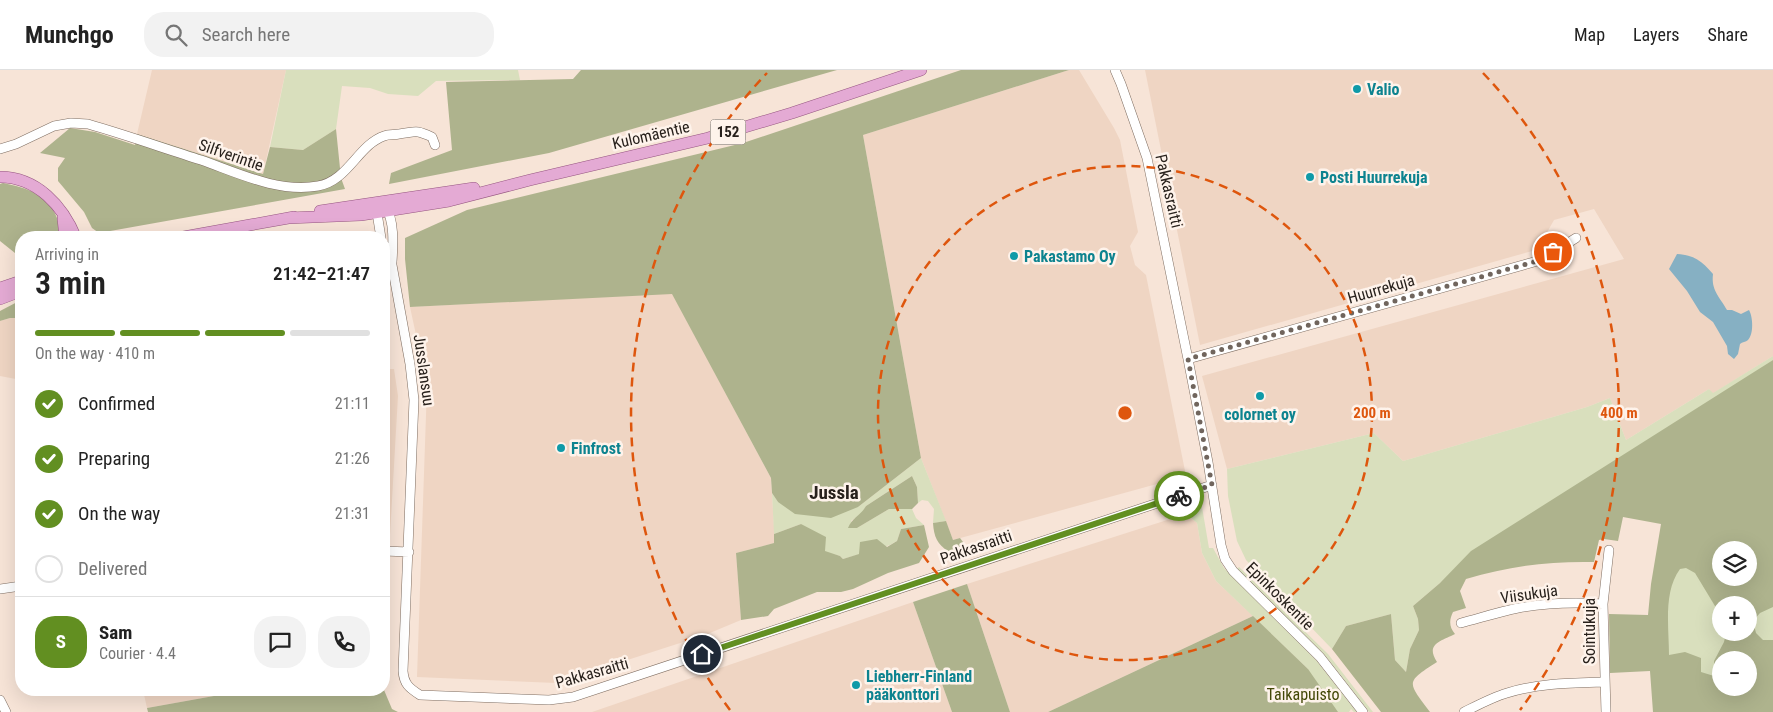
<!DOCTYPE html>
<html lang="en">
<head>
<meta charset="utf-8">
<style>
  :root { --surface:#fff; --page:#f2f2f2; --text:#222; --muted:#767676; --line:#e0e0e0; --accent:#628f21 }
  body { margin:0; font-family:"Roboto Condensed",sans-serif; background:var(--page); color:var(--text); height:100vh; display:flex; flex-direction:column; font-size:19px; white-space:nowrap }
  * { box-sizing:border-box; margin:0 }
  p { font-size:16px; color:var(--muted) }
  .icon { flex:none; width:28px; height:28px; fill:none; stroke:currentColor; stroke-width:2; stroke-linecap:round; stroke-linejoin:round }
  .map { position:relative; flex:1; overflow:hidden }
  .sheet { position:absolute; left:15px; top:161px; width:375px; height:465px; display:flex; flex-direction:column; background:var(--surface); border-radius:20px; box-shadow:0 5px 20px #0002 }
  .sheet>* { flex:none }
  .buttons { position:absolute; left:1712px; top:471px; display:grid; gap:10px }
  .buttons a { display:grid; place-items:center; width:45px; height:45px; border-radius:50%; background:var(--surface); box-shadow:0 5px 20px #0002; font-size:25px }
  .pin { position:absolute; display:grid; place-items:center; width:42px; height:42px; color:#fff; margin:-21px; border:2px solid #fff; border-radius:50%; box-shadow:0 1px 5px #0007 }
  .courier { position:absolute; display:grid; place-items:center; width:50px; height:50px; margin:-25px; border:4px solid #628f21; border-radius:50%; background:#fff; color:#222; box-shadow:0 1px 6px #0007 }
  .headline em { font-style:normal; font-weight:600 }
  .headline div { display:flex; flex-direction:column-reverse }
  .headline { display:flex; align-items:center; justify-content:space-between; height:85px; padding:0 20px }
  h1 { font-size:32px; font-weight:600; line-height:38px }
  .bar { display:grid; grid-template-columns:repeat(4,1fr); gap:8px 5px; align-content:center; height:60px; padding:0 20px }
  .bar i { height:6px; border-radius:4px; background:var(--line) }
  .bar .current { background:var(--accent) }
  .bar p { grid-column:span 4 }
  .line { display:flex; align-items:center; gap:12px; padding:0 20px; border-top:1px solid var(--line) }
  .line div { flex:1 }
  .round { display:grid; place-items:center; flex:none; width:52px; height:52px; border-radius:20px; background:var(--page) }
  ol { padding:0 20px; list-style:none }
  li { display:flex; align-items:center; gap:15px; height:55px }
  li p { margin-inline-start:auto }
  li .icon { padding:5px; border-radius:50%; background:var(--accent); color:#fff; stroke-width:4 }
  li:last-child { color:var(--muted) }
  li i { width:28px; height:28px; border:2px solid var(--line); border-radius:50% }
  header { display:flex; align-items:center; gap:30px; box-sizing:border-box; height:70px; padding:0 25px; background:var(--surface); border-bottom:1px solid var(--line) }
  header strong { font-size:24px }
  nav { display:flex; gap:28px; margin-inline-start:auto; font-size:18px }
  .search { width:350px; height:45px; background:var(--page); display:flex; align-items:center; gap:12px; box-sizing:border-box; padding:0 18px; border-radius:20px; color:var(--muted); font-size:19px }
  .map>svg:first-child { display:block }
  .built { fill:#efd5c3 }
  .green { fill:#d9dfbd; fill-rule:evenodd }
  .forest { fill:#aeb38d; fill-rule:evenodd }
  .water { fill:#86b0c3 }
  .lines { fill:none; stroke-linecap:round; stroke-linejoin:round }
  .minor-casing { stroke:#7f6e62; stroke-width:10 }
  .major-casing { stroke:#965681; stroke-width:12 }
  .minor { stroke:#fff; stroke-width:9 }
  .major { stroke:#e4aad4; stroke-width:11 }
  .done { stroke:#70655d; stroke-width:5; stroke-dasharray:0 9 }
  .route { stroke:#628f21; stroke-width:6 }
  .ring { fill:none; stroke:#de560d; stroke-width:2.5; stroke-dasharray:9 6 }
  .culture-dot { fill:#0f9aa8; stroke:#fef3eb; stroke-width:2 }
  .labels { text-anchor:middle; dominant-baseline:central; stroke-width:5; stroke-linejoin:round; paint-order:stroke }
  .shield { fill:#fef3eb; stroke:#68605a; stroke-width:1 }
  .shield-label { font-size:15px; font-weight:bold; fill:#28211c }
  .culture-label { font-size:16px; font-weight:bold; fill:#0d838f; stroke:#fef3eb; text-anchor:start }
  .street-label { font-size:16px; fill:#28211c; stroke:#fef3eb }
  .park-label { font-size:16px; fill:#434807; stroke:#fef3eb }
  .quarter-label { font-size:19px; font-weight:bold; fill:#28211c; stroke:#fef3eb }
  .centre { fill:#de560d; stroke:#fef3eb; stroke-width:2.5 }
  .ring-label { font-size:15px; text-anchor:middle; font-weight:bold; fill:#de560d; stroke:#fef3eb; stroke-width:5; stroke-linejoin:round; paint-order:stroke }
</style>
</head>
<body>
<header>
<strong>Munchgo</strong>
<div class="search"><svg class="icon" aria-label="search" viewBox="0 0 24 24"><circle cx="10" cy="10" r="6"/><path d="M15 15l6 6"/></svg>Search here</div>
<nav><a>Map</a><a>Layers</a><a>Share</a></nav>
</header>
<div class="map">
<svg width="1773" height="642" viewBox="0 0 1773 642">
  <rect width="100%" height="100%" fill="#f7e4d7"/>
  <path class="built" d="M 152,0 L 286,0 L 263,104 L 137,64 Z
    M 1069,0 L 1079,0 L 1114,58 L 1120,70 L 1138,162 L 1130,176 L 1135,195 L 1146,205 L 1186,406 L 953,470 L 921,388 L 863,65 Z
    M 1145,0 L 1773,0 L 1773,286 L 1712,324 L 1709,319 L 1626,370 L 1610,328 L 1587,337 L 1403,391 L 1374,363 L 1227,399 L 1202,306 L 1624,189 L 1594,139 L 1554,150 L 1545,166 L 1532,181 L 1200,275 Z
    M 672,223 L 771,408 L 775,473 L 736,483 L 741,550 L 705,565 L 556,613 L 417,607 L 427,316 L 410,237 Z
    M 10,248 L 21,248 L 21,310 L 0,306 L 0,251 Z
    M 384,299 L 394,299 L 398,326 L 390,465 L 384,465 Z
    M 1186,444 L 1197,453 L 1202,483 L 1216,511 L 1253,546 L 1048,642 L 1010,642 L 967,514 Z
    M 913,532 L 952,642 L 592,642 Z
    M 143,620 L 263,620 L 225,624 L 147,638 Z"/>
  <path class="green" d="M 286,0 L 518,0 L 520,10 L 436,11 L 418,26 L 388,24 L 370,18 L 342,16 L 336,59 L 303,80 L 270,77 Z
    M 1773,286 L 1773,290 L 1440,513 L 1413,536 L 1418,549 L 1419,560 L 1410,579 L 1406,602 L 1395,590 L 1391,544 L 1346,556 L 1332,579 L 1246,490 L 1237,471 L 1228,426 L 1227,399 L 1374,363 L 1403,391 L 1587,337 L 1610,328 L 1626,370 L 1709,319 L 1713,323 Z
    M 1773,295 L 1773,642 L 1668,621 L 1666,502 ZM 1721,480 L 1749,480 L 1749,508 L 1721,508 ZM 1721,535 L 1749,535 L 1749,562 L 1721,562 ZM 1721,590 L 1749,590 L 1749,618 L 1721,618 Z
    M 921,388 L 946,451 L 933,453 L 934,439 L 928,431 L 922,430 L 918,433 L 917,417 L 912,406 L 866,436 L 862,443 L 851,451 L 857,458 L 889,439 L 912,439 L 916,448 L 924,455 L 901,459 L 897,471 C 881,481 861,483 843,489 L 840,486 L 825,482 L 801,454 L 774,464 L 772,423 L 778,432 L 858,437 Z
    M 1196,435 L 1202,437 L 1209,478 L 1213,478 L 1224,498 L 1317,591 L 1357,642 L 1354,642 L 1351,639 L 1349,642 L 1240,642 L 1308,599 L 1216,511 L 1202,483 L 1197,453 L 1186,444 L 1183,445 L 1182,440 Z
    M 1239,497 L 1328,584 L 1373,642 L 1369,642 L 1327,588 L 1239,502 L 1237,499 Z"/>
  <path class="forest" d="M 581,0 L 837,0 L 549,83 L 389,114 L 391,103 L 452,80 L 446,12 L 573,9 Z
    M 961,0 L 1069,0 L 863,65 L 921,388 L 858,437 L 831,448 L 795,444 L 778,432 L 772,423 L 771,408 L 672,224 L 410,237 L 405,189 L 405,168 L 467,140 L 743,73 Z
    M 70,58 L 95,62 L 135,75 L 137,64 L 263,104 L 270,77 L 303,80 L 336,59 L 341,108 L 345,119 L 99,163 L 92,158 L 84,142 L 58,111 L 58,98 L 65,88 L 40,83 Z
    M 3,113 C 27,118 48,124 57,148 C 59,155 61,161 61,167 L 21,168 L 20,187 L 0,171 L 0,114 Z
    M 21,230 L 21,248 L 10,248 L 0,251 L 0,241 Z
    M 1773,290 L 1773,537 L 1760,543 L 1753,551 L 1756,563 L 1763,570 L 1773,570 L 1773,642 L 1653,642 L 1650,601 L 1610,603 L 1609,544 L 1648,545 L 1651,514 L 1661,454 L 1623,447 L 1618,471 L 1604,469 L 1599,470 L 1594,492 C 1550,491 1509,496 1466,509 L 1460,521 L 1466,538 L 1453,542 C 1449,550 1449,557 1455,564 C 1441,571 1425,574 1437,592 C 1404,613 1408,612 1430,642 L 1381,642 L 1332,579 L 1346,556 L 1391,544 L 1395,590 L 1406,602 L 1410,579 L 1419,560 L 1418,549 L 1413,536 L 1440,513 L 1471,481 ZM 1721,480 L 1749,480 L 1749,508 L 1721,508 ZM 1686,498 L 1695,503 L 1721,546 L 1721,535 L 1749,535 L 1749,562 L 1726,563 L 1724,572 L 1714,591 L 1714,606 L 1701,602 L 1701,588 L 1685,582 L 1669,585 C 1669,558 1663,522 1680,499 ZM 1721,590 L 1749,590 L 1749,618 L 1721,618 Z
    M 912,406 L 917,417 L 918,433 L 912,439 L 889,439 L 857,458 L 848,458 C 852,448 861,445 866,436 Z
    M 946,451 L 953,470 L 960,468 L 963,472 L 963,478 L 949,482 C 937,474 934,467 933,453 Z
    M 801,454 L 826,467 L 825,481 L 840,486 L 843,489 L 859,484 L 860,472 L 877,469 L 887,477 L 897,471 L 901,459 L 924,455 L 929,477 L 919,493 L 888,503 L 853,519 L 841,522 L 817,522 L 774,539 L 768,546 L 741,550 L 736,483 L 774,473 L 774,464 Z
    M 967,514 L 1010,642 L 952,642 L 913,532 Z
    M 1253,546 L 1308,599 L 1338,642 L 1048,642 Z
    M 263,620 L 384,620 L 392,639 L 398,642 L 148,642 L 147,638 L 225,624 Z"/>
  <path class="water" d="M 1677,184 C 1694,185 1702,191 1713,204 C 1711,220 1719,226 1727,240 L 1732,240 L 1741,244 L 1749,240 C 1753,247 1754,264 1748,270 C 1746,272 1742,272 1740,274 L 1738,284 L 1734,289 L 1728,284 L 1727,276 L 1713,252 L 1700,242 L 1687,221 L 1669,199 Z"/>
  <g class="lines">
    <defs>
      <path id="minor" d="M 1115,0 L 1121,14 L 1147,88 L 1188,289 L 1208,392 L 1221,475 L 1225,489 L 1233,501 L 1320,587 L 1363,642
        M 0,79 L 16,74 L 54,56 L 71,53 L 88,54 C 126,65 163,78 201,90 C 238,103 278,123 318,116 C 348,111 358,75 384,66 C 389,64 394,65 399,64 C 417,62 414,59 432,67 L 435,75
        M 385,137 C 395,149 393,177 392,192
        M 379,138 L 377,143 L 381,168
        M 384,175 L 392,195 L 410,294 L 414,330 L 403,601 C 404,614 409,618 420,625 L 549,630 L 573,627 L 1212,415
        M 1188,289 L 1541,190 L 1576,168
        M 384,481 L 409,482
        M 0,519 L 21,516
        M 1461,553 C 1480,548 1499,542 1518,538 C 1546,533 1574,532 1603,534
        M 0,630 L 6,642
        M 1464,642 C 1478,635 1493,627 1507,623 C 1539,613 1572,613 1605,612
        M 1606,642 L 1603,534 L 1609,480"/>
      <path id="major" d="M 0,107 C 37,107 63,136 76,168
        M 320,141 L 474,118
        M 63,148 L 65,168
        M 288,148 L 361,145 L 449,131 L 530,110 L 708,68 L 792,43 L 921,0
        M 178,168 L 294,147
        M 0,218 L 21,211
        M 0,229 L 21,221"/>
    </defs>
    <use href="#minor" class="minor-casing"/>
    <use href="#major" class="major-casing"/>
    <use href="#minor" class="minor"/>
    <use href="#major" class="major"/>
  </g>
  <g class="lines">
    <path class="done" d="M 1179,426 L 1212,415 L 1188,289 L 1541,190 L 1553,182"/>
    <path class="route" d="M 702,584 L 1179,426"/>
  </g>
  <g class="ring">
    <circle cx="1125" cy="343" r="247"/>
    <path d="M730 640A494 494 0 0 1 767 3M1483 3A494 494 0 0 1 1520 640"/>
  </g>
  <g class="culture-dot">
    <circle cx="1357" cy="19" r="5"/>
    <circle cx="1310" cy="107" r="5"/>
    <circle cx="1014" cy="186" r="5"/>
    <circle cx="1260" cy="326" r="5"/>
    <circle cx="561" cy="378" r="5"/>
    <circle cx="856" cy="615" r="5"/>
  </g>
  <g class="labels">
    <rect class="shield" x="710.5" y="49.5" width="35" height="25" rx="4"/>
    <g class="shield-label">
      <text x="728" y="62">152</text>
    </g>
    <g class="culture-label">
      <text x="1367" y="19">Valio</text>
      <text x="1320" y="107">Posti Huurrekuja</text>
      <text x="1024" y="186">Pakastamo Oy</text>
      <text x="1260" y="344" text-anchor="middle">colornet oy</text>
      <text x="571" y="378">Finfrost</text>
      <text x="866" y="606">Liebherr-Finland<tspan x="866" dy="18">pääkonttori</tspan></text>
    </g>
    <g class="street-label">
      <text transform="translate(651 65) rotate(-13)">Kulomäentie</text>
      <text transform="translate(231 85) rotate(19)">Silfverintie</text>
      <text transform="translate(1169 121) rotate(77)">Pakkasraitti</text>
      <text transform="translate(1381 219) rotate(-16)">Huurrekuja</text>
      <text transform="translate(424 300) rotate(82)">Jusslansuu</text>
      <text transform="translate(976 477) rotate(-19)">Pakkasraitti</text>
      <text transform="translate(1529 524) rotate(-8)">Viisukuja</text>
      <text transform="translate(1280 526) rotate(45)">Epinkoskentie</text>
      <text transform="translate(1589 561) rotate(-90)">Sointukuja</text>
      <text transform="translate(592 603) rotate(-16)">Pakkasraitti</text>
    </g>
    <g class="park-label">
      <text x="1303" y="624">Taikapuisto</text>
    </g>
    <g class="quarter-label">
      <text x="834" y="422">Jussla</text>
    </g>
  </g>
  <circle cx="1125" cy="343" r="8" class="centre"/>
  <g class="ring-label">
    <text x="1372" y="348">200 m</text>
    <text x="1619" y="348">400 m</text>
  </g>
</svg>
<div class="buttons">
<a><svg class="icon" aria-label="layers" viewBox="0 0 24 24"><path d="M12 4l9 5-9 5-9-5zM3 14l9 5 9-5"/></svg></a>
<a>+</a>
<a>−</a>
</div>
<div class="pin" style="left:1553px;top:182px;background:#ea580c"><svg class="icon" aria-label="bag" viewBox="0 0 24 24"><path d="M5 8h14l-1 12H6zM9 8a3 3 0 0 1 6 0"/></svg></div>
<div class="pin" style="left:702px;top:584px;background:#1f2937"><svg class="icon" aria-label="home" viewBox="0 0 24 24"><path d="M3 11l9-7 9 7M6 9v11h12V9"/></svg></div>
<div class="courier" style="left:1179px;top:426px"><svg class="icon" aria-label="bike" viewBox="0 0 24 24"><circle cx="6" cy="16" r="4"/><circle cx="18" cy="16" r="4"/><path d="M6 16l4-8h5l3 8M10 8l3 8H6M13 5h3"/></svg></div>
<section class="sheet">
<div class="headline"><div><h1>3 min</h1><p>Arriving in</p></div><em>21:42–21:47</em></div>
<div class="bar"><i class="current"></i><i class="current"></i><i class="current"></i><i></i><p>On the way · 410 m</p></div>
<ol>
<li><svg class="icon" aria-label="check" viewBox="0 0 24 24"><path d="M5 12l5 5 9-10"/></svg>Confirmed<p>21:11</p></li>
<li><svg class="icon" aria-label="check" viewBox="0 0 24 24"><path d="M5 12l5 5 9-10"/></svg>Preparing<p>21:26</p></li>
<li><svg class="icon" aria-label="check" viewBox="0 0 24 24"><path d="M5 12l5 5 9-10"/></svg>On the way<p>21:31</p></li>
<li><i></i>Delivered</li>
</ol>
<div class="line" style="height:90px"><b class="round" style="background:var(--accent);color:#fff">S</b><div><b>Sam</b><p>Courier · 4.4</p></div><a class="round"><svg class="icon" aria-label="chat" viewBox="0 0 24 24"><path d="M4 5h16v11H9l-5 4z"/></svg></a><a class="round"><svg class="icon" aria-label="phone" viewBox="0 0 24 24"><path d="M5 4h4l2 5-3 2q2 4 5 5l2-3 5 2v4C11 20 4 13 5 4z"/></svg></a></div>
</section>
</div>
</body>
</html>
